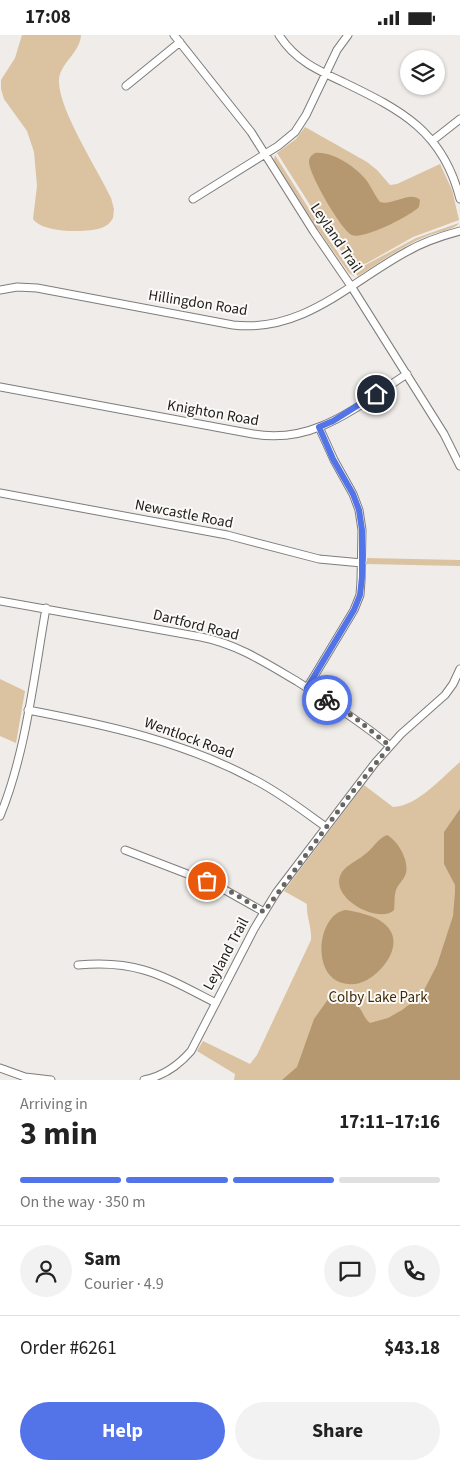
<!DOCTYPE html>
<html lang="en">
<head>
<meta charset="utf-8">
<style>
  :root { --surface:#fff; --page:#f2f2f2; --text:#222; --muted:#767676; --line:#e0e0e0; --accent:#5373e8 }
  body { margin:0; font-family:"Source Sans 3",sans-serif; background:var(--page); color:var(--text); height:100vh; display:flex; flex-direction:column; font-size:19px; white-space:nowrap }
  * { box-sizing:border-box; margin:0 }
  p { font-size:16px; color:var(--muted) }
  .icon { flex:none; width:28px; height:28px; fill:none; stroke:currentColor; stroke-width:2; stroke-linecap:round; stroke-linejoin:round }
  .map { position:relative; height:1045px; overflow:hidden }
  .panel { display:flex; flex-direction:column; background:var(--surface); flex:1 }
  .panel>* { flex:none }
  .buttons { position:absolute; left:400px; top:15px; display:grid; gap:10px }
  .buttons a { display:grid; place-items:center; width:45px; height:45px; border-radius:50%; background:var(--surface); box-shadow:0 1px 4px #0004; font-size:25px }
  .pin { position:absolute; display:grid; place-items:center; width:42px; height:42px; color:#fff; margin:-21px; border:2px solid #fff; border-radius:50%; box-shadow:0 1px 5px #0007 }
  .courier { position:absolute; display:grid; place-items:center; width:50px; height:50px; margin:-25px; border:4px solid #5373e8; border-radius:50%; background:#fff; color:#222; box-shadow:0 1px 6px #0007 }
  .summary em { font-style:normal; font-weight:700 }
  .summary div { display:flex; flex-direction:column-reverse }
  .summary { display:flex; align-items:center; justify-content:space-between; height:85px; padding:0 20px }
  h1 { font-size:32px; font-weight:700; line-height:38px }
  .bar { display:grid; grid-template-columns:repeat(4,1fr); gap:8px 5px; align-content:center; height:60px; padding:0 20px }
  .bar i { height:6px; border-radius:4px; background:var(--line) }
  .bar .current { background:var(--accent) }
  .bar p { grid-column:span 4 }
  .line { display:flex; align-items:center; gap:12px; padding:0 20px; border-top:1px solid var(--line) }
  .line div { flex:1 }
  .round { display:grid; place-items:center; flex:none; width:52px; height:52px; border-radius:26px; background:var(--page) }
  .button { display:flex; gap:10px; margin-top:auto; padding:10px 20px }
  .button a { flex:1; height:58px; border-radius:30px; background:var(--accent); color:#fff; font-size:20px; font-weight:700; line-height:58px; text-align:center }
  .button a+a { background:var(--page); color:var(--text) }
  .status { display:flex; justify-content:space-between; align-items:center; height:35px; padding:0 25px; background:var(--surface); direction:ltr }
  .status svg { height:14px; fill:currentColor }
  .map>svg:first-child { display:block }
  .green { fill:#dbc2a0 }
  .water { fill:#b59870 }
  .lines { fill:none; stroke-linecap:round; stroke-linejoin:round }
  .street-casing { stroke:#7f7d7a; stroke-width:9 }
  .street { stroke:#fff; stroke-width:7 }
  .done { stroke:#666563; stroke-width:5; stroke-dasharray:0 9 }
  .route { stroke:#5373e8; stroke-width:6 }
  .labels { text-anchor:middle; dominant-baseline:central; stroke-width:4; stroke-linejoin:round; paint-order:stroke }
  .street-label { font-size:15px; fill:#1d1c1b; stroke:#fcfaf7 }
  .park-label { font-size:15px; fill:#412c09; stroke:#fcfaf7 }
</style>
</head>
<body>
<div class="status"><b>17:08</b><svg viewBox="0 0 49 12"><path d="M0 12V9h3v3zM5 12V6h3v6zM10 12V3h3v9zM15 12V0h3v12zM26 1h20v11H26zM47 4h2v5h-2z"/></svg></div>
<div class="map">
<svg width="460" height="1045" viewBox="0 0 460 1045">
  <rect width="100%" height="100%" fill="#efece9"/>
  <path class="green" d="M 22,0 L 81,0 C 80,18 61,27 59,44 C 57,73 98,135 111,163 L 114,174 L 113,183 C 110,188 107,191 101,193 C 87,198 42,198 33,184 L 37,151 L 34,117 L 27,96 L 4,64 L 1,54 L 1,45 L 15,23 Z
    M 305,92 L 367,127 L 377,135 L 390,150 L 397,149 L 440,129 L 452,155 L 459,185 L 413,202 L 367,228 L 353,232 L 326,195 L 277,118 L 296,104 Z
    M 275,120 L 321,193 L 355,242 L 349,238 L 319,196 L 274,125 Z
    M 459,188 C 456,194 435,198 427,201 C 402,211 380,227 358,241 L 355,238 L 356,235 L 416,203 Z
    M 367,523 L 460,525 L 460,531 L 367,529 Z
    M 0,644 L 25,656 L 16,708 L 0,701 Z
    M 460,727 L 460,1045 L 234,1045 L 235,1039 L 197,1016 L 203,1006 L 250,1029 L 257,1020 L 311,905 C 312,892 306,881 307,869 L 284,856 L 364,750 L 393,772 C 418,771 442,742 460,727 Z"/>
  <path class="water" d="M 315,118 C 333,116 357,133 367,146 C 372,153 375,161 380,167 C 393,171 410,155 420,165 L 419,172 C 410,181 363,205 352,200 C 341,195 309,139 309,127 C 309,122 311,121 315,118 Z
    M 460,774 L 460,1045 L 282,1045 L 297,1032 L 314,984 L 329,963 C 340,961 354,965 361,975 C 364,980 365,984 370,988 L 388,983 L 402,975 L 421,961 L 437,930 L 453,881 L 455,857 L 455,850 L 444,829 L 444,797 Z
    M 387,800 C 398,806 409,825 406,838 C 404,845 398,849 396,855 C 394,861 395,868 394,875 C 379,890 326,862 342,837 C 348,829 357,826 364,820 C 372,815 378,803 387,800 Z
    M 346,875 C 357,877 373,880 382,887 C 405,903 389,929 373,941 C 365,947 357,950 348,949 C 309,946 317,878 346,875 Z"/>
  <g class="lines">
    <defs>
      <path id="street" d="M 174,0 L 251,97 L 314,197 L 351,251 L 444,399 L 460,431
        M 279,0 C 295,25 317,35 343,47 C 401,75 443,96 460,164
        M 126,51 L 180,7
        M 432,106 L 460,84
        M 193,164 L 278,111 L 295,97 L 306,80 L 337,15 L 348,0
        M 0,255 L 17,252 L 37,253 L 233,290 C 303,298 349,248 406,217 C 423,207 441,201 460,196
        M 0,352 L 253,399 C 315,410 357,371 407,339
        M 0,458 L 227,500 L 319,524 L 362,528
        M 0,566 L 201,602 C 237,609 266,628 298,647 C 330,667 361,687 390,711
        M 307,653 L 354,575 L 360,560 L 361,546 L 362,495 L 359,475 L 353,459 L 334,425 L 319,392
        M 28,675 C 106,690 182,706 253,744 C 279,757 302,775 326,792
        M 0,781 C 26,718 34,641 46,573
        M 125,815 L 216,850 L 264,877
        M 78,930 C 138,924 165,942 216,968
        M 0,1033 L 25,1042 L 51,1045
        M 144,1045 C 164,1041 178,1031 191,1016 L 254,894 L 276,858 L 375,728 L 401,699 L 445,660 L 453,649 L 460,634"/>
    </defs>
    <use href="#street" class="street-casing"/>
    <use href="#street" class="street"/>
  </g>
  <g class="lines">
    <path class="done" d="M 207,846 L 233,858 L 264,877 L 350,760 L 390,711 L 354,682 L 327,665"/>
    <path class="route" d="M 327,665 L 307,653 L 354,575 L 360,560 L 362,542 L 362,495 L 359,475 L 353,459 L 333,424 L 319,392 L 333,386 L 376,359"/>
  </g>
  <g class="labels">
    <g class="street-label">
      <text transform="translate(336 203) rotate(56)">Leyland Trail</text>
      <text transform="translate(198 268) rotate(9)">Hillingdon Road</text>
      <text transform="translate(213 378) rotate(10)">Knighton Road</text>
      <text transform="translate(184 479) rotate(11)">Newcastle Road</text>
      <text transform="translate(196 590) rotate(14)">Dartford Road</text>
      <text transform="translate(189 703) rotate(20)">Wentlock Road</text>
      <text transform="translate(226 919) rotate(-62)">Leyland Trail</text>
    </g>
    <g class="park-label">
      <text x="378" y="962">Colby Lake Park</text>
    </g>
  </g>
</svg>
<div class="buttons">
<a><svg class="icon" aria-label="layers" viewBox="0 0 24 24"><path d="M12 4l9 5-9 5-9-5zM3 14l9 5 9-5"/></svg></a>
</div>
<div class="pin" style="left:207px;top:846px;background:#ea580c"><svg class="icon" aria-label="bag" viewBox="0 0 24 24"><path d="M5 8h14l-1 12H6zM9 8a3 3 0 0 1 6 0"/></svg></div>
<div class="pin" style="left:376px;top:359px;background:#1f2937"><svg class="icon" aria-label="home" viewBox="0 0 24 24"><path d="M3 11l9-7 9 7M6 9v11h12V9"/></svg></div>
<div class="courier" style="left:327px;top:665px"><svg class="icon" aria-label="bike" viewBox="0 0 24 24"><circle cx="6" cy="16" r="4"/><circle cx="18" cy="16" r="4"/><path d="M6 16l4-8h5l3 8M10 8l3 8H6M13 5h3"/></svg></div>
</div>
<section class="panel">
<div class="summary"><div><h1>3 min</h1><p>Arriving in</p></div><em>17:11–17:16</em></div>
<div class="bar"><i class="current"></i><i class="current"></i><i class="current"></i><i></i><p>On the way · 350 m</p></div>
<div class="line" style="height:90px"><a class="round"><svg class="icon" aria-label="person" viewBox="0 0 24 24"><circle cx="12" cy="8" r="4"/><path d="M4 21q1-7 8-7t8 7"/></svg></a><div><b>Sam</b><p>Courier · 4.9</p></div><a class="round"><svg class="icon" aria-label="chat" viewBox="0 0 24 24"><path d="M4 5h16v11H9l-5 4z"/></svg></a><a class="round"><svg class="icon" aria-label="phone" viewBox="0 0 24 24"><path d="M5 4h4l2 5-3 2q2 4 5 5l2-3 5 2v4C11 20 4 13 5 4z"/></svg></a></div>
<div class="line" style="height:65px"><div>Order #6261</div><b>$43.18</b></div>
<div class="button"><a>Help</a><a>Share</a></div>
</section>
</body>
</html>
